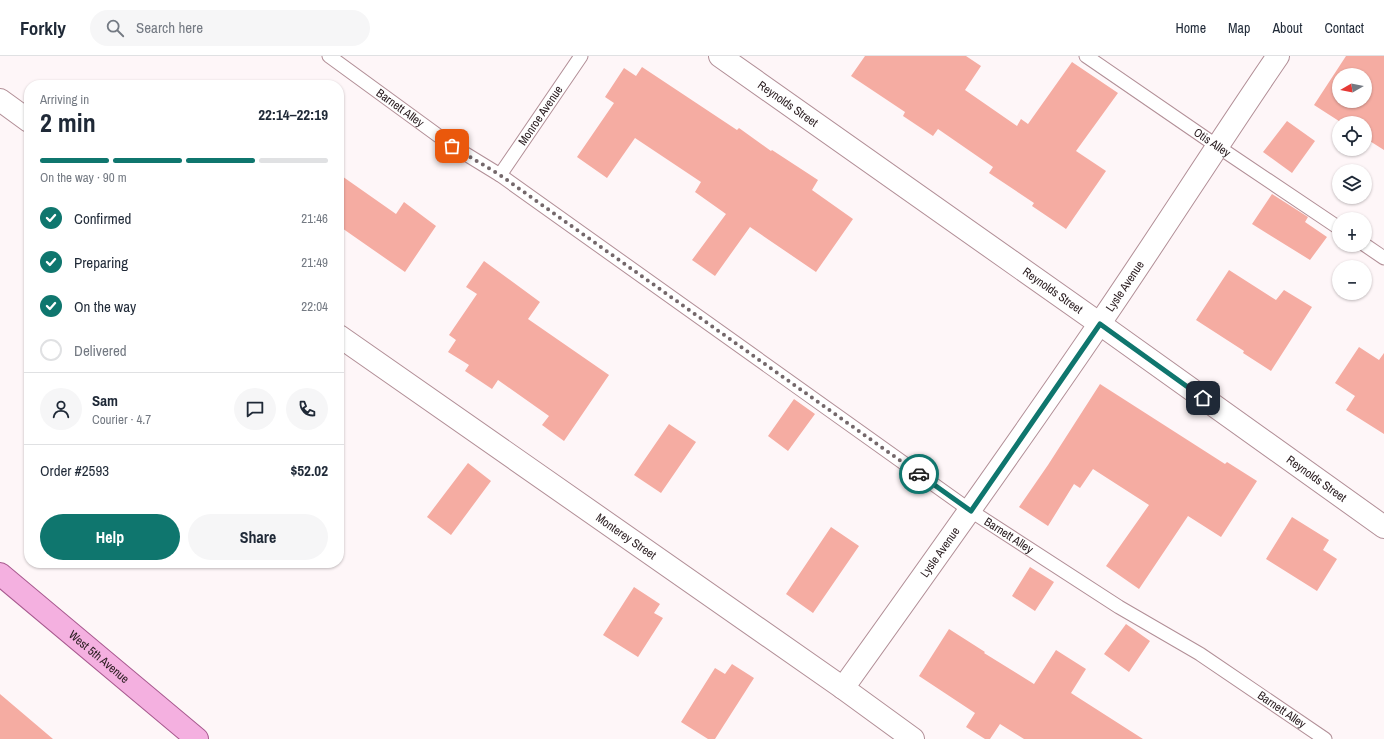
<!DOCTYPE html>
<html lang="en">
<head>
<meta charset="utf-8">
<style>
  :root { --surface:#fff; --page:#f6f6f7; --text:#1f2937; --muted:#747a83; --line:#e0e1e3; --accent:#0f766e }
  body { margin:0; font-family:"Archivo Narrow",sans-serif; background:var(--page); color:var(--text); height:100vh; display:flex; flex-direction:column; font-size:15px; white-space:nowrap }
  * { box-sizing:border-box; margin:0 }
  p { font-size:13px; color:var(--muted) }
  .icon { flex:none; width:22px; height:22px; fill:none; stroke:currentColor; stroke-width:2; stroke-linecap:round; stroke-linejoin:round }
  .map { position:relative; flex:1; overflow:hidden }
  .panel { position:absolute; left:24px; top:24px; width:320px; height:488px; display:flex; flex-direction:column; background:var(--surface); border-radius:16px; box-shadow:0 1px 3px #0004 }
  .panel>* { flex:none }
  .needle { width:26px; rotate:261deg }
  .tools { position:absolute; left:1332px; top:12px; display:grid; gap:8px }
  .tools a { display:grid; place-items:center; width:40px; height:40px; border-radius:50%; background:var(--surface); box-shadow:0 1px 3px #0004; font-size:20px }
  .pin { position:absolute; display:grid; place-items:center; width:34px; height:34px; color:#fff; margin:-17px; border-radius:8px; box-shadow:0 2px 6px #0006 }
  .courier { position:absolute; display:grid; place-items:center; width:40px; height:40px; margin:-20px; border:3px solid #0f766e; border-radius:50%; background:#fff; color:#222; box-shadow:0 1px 5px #0007 }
  .summary em { font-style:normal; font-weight:800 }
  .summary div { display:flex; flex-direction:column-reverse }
  .summary { display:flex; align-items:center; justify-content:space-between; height:68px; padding:0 16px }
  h1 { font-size:26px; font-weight:800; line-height:30px }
  .bar { display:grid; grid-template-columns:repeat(4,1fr); gap:6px 4px; align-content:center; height:48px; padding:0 16px }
  .bar i { height:5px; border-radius:3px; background:var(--line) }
  .bar .current { background:var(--accent) }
  .bar p { grid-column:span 4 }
  .line { display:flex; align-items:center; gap:10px; padding:0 16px; border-top:1px solid var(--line) }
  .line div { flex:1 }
  .round { display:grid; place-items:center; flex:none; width:42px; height:42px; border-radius:21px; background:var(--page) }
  ol { padding:0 16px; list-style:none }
  li { display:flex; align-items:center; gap:12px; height:44px }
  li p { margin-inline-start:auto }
  li .icon { padding:4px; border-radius:50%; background:var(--accent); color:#fff; stroke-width:4 }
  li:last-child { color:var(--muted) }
  li i { width:22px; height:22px; border:2px solid var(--line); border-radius:50% }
  .primary-button { display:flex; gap:8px; margin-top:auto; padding:8px 16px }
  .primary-button a { flex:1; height:46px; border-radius:24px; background:var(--accent); color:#fff; font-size:16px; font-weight:800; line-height:46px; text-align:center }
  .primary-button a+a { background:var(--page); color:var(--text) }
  header { display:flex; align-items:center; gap:24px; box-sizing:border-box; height:56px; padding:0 20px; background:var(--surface); border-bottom:1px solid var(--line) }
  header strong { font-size:19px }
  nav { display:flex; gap:22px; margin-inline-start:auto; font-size:14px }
  .search { width:280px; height:36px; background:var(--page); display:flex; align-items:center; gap:10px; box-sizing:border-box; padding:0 14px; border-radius:22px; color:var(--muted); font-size:15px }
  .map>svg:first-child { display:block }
  .building { fill:#f5aca2; fill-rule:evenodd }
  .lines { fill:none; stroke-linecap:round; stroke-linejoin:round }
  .service-casing { stroke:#b28f97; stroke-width:15 }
  .minor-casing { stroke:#b28f97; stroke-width:24 }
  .primary-casing { stroke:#a85a8f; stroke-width:24 }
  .service { stroke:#fff; stroke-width:13 }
  .minor { stroke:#fff; stroke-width:22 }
  .primary { stroke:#f4b0e0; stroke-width:22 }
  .done { stroke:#74686b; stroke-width:4; stroke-dasharray:0 7.2 }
  .route { stroke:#0f766e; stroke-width:5 }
  .labels { text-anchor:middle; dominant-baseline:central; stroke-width:3; stroke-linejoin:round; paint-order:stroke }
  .street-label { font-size:12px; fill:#291c1f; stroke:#fff }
</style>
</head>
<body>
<header>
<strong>Forkly</strong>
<div class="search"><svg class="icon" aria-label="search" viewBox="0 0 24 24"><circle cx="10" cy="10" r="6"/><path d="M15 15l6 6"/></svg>Search here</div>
<nav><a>Home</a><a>Map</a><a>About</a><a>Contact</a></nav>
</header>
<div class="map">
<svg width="1384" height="683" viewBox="0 0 1384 683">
  <rect width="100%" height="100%" fill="#fef6f8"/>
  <path class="building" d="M 865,0 L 966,0 L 981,10 L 965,34 L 1017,70 L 1021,63 L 1028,68 L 1072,6 L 1118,37 L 1076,95 L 1106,115 L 1066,173 L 1032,150 L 1034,147 L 989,117 L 993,111 L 938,73 L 933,80 L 903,60 L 905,56 L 851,20 Z
    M 1346,0 L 1384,0 L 1384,94 L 1365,82 L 1365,67 L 1342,67 L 1314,49 ZM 1339,19 L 1365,19 L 1365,45 L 1339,45 Z
    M 642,11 L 737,74 L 739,72 L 771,95 L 772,94 L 818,124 L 812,134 L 853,163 L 816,216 L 750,171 L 715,220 L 692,204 L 726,158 L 695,136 L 701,126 L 635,82 L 607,122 L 577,101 L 614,47 L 605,41 L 624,12 L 636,20 Z
    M 1287,65 L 1315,85 L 1292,117 L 1263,96 Z
    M 339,118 L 396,158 L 404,146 L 436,170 L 405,216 L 339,170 Z
    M 1272,138 L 1308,161 L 1305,166 L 1327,181 L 1310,204 L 1252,168 Z
    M 484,205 L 540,246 L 528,263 L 609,319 L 564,385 L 542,369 L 549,360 L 498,324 L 492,333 L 465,315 L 469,309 L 448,296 L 456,284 L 449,279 L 477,238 L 466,231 Z
    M 1229,214 L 1276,244 L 1284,234 L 1312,251 L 1271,315 L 1243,297 L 1244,295 L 1196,264 Z
    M 1359,291 L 1379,304 L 1384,297 L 1384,378 L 1346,354 L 1355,340 L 1335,327 Z
    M 1100,328 L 1225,408 L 1227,406 L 1257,425 L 1221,481 L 1188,460 L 1139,533 L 1106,510 L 1149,449 L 1093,413 L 1080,432 L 1074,428 L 1048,470 L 1019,451 L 1048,409 Z
    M 794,343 L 815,358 L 788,395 L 768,380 Z
    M 669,368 L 696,386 L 661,437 L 634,419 Z
    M 468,407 L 491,425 L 451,479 L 427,461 Z
    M 1292,461 L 1329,484 L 1323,494 L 1337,503 L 1317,535 L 1266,503 Z
    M 831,471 L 859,490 L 813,557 L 786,538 Z
    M 1030,511 L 1054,526 L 1035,555 L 1012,540 Z
    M 634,531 L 660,548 L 654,557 L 663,562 L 638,601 L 603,579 Z
    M 1126,568 L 1150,585 L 1129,616 L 1104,598 Z
    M 949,573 L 985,596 L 984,597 L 1034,628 L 1056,594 L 1086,613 L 1071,637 L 1143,683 L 1024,683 L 1000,668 L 990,683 L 985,683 L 966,671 L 975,657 L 919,620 Z
    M 732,608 L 754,622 L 715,683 L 708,683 L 681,666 L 715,612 L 725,618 Z
    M 0,638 L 53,683 L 0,683 Z"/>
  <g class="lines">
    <defs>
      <g id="service">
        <path id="s1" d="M 329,0 L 451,89 L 500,119 L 971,455 L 1119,551 L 1200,598 L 1325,683"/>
        <path id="s2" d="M 1086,0 L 1217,90 L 1339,172"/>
        <path id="s3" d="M 500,119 L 581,0"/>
        <path d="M 1365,189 L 1384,202"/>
      </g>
      <g id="minor">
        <path id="s4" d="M 720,0 L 1100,268 L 1384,471"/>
        <path d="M 0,44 L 29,65"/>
        <path id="s5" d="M 339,280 L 843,632 L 913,683"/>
        <path id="s6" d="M 843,632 C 929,512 1015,392 1098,270 C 1159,181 1217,89 1278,0"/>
      </g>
      <g id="primary">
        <path id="s7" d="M 0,518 L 197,683"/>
      </g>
    </defs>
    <use href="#service" class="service-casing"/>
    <use href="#minor" class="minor-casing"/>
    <use href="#primary" class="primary-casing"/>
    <use href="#service" class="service"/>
    <use href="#minor" class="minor"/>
    <use href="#primary" class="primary"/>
  </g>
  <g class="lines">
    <path class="done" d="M 452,90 L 500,119 L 919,418"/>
    <path class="route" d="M 919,418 L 971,455 L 1100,268 L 1203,342"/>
  </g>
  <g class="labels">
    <g class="street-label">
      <text stroke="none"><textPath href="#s4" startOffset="83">Reynolds Street</textPath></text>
      <text stroke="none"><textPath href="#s1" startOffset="88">Barnett Alley</textPath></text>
      <text stroke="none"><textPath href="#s3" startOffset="72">Monroe Avenue</textPath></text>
      <text stroke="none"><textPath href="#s2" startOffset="153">Otis Alley</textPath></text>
      <text stroke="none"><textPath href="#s6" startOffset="491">Lysle Avenue</textPath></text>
      <text stroke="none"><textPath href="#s4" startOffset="407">Reynolds Street</textPath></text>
      <text stroke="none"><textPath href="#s4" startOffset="731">Reynolds Street</textPath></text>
      <text stroke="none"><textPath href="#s1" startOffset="832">Barnett Alley</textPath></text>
      <text stroke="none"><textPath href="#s5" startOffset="350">Monterey Street</textPath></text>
      <text stroke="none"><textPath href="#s6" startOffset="167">Lysle Avenue</textPath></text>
      <text stroke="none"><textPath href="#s7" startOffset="129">West 5th Avenue</textPath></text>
      <text stroke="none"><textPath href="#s1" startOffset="1156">Barnett Alley</textPath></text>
    </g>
  </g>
</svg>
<div class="tools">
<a><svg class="needle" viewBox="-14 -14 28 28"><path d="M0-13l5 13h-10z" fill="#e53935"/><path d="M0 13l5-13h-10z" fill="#747a83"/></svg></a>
<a><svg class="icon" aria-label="locate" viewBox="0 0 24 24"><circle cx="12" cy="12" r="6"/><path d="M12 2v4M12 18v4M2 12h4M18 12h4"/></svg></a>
<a><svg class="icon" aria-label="layers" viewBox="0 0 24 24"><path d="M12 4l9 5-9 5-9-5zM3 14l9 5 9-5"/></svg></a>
<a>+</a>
<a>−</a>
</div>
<div class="pin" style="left:452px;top:90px;background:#ea580c"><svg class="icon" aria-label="bag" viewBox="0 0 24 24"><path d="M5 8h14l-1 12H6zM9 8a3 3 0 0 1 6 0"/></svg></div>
<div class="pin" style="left:1203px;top:342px;background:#1f2937"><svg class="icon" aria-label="home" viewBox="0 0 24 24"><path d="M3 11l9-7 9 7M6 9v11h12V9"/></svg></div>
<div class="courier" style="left:919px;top:418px"><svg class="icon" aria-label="car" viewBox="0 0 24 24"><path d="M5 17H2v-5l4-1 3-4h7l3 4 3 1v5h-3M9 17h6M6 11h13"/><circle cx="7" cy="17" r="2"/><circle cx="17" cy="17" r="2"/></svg></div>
<section class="panel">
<div class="summary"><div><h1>2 min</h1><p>Arriving in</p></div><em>22:14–22:19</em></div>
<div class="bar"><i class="current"></i><i class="current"></i><i class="current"></i><i></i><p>On the way · 90 m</p></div>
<ol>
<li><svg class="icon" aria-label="check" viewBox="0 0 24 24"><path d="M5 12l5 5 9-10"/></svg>Confirmed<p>21:46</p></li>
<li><svg class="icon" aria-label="check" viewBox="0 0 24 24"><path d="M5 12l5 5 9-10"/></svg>Preparing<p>21:49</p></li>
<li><svg class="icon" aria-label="check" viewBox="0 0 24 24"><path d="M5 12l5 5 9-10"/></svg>On the way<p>22:04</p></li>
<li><i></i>Delivered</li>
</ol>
<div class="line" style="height:72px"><a class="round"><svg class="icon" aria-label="person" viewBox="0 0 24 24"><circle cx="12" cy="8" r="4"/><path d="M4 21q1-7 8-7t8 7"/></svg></a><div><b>Sam</b><p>Courier · 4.7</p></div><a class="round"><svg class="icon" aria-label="chat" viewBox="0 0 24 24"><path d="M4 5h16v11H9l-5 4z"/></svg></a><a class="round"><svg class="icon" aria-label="phone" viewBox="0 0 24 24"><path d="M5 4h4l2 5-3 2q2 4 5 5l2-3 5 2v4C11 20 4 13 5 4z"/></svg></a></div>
<div class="line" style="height:52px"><div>Order #2593</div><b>$52.02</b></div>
<div class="primary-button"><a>Help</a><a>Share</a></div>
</section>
</div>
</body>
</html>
